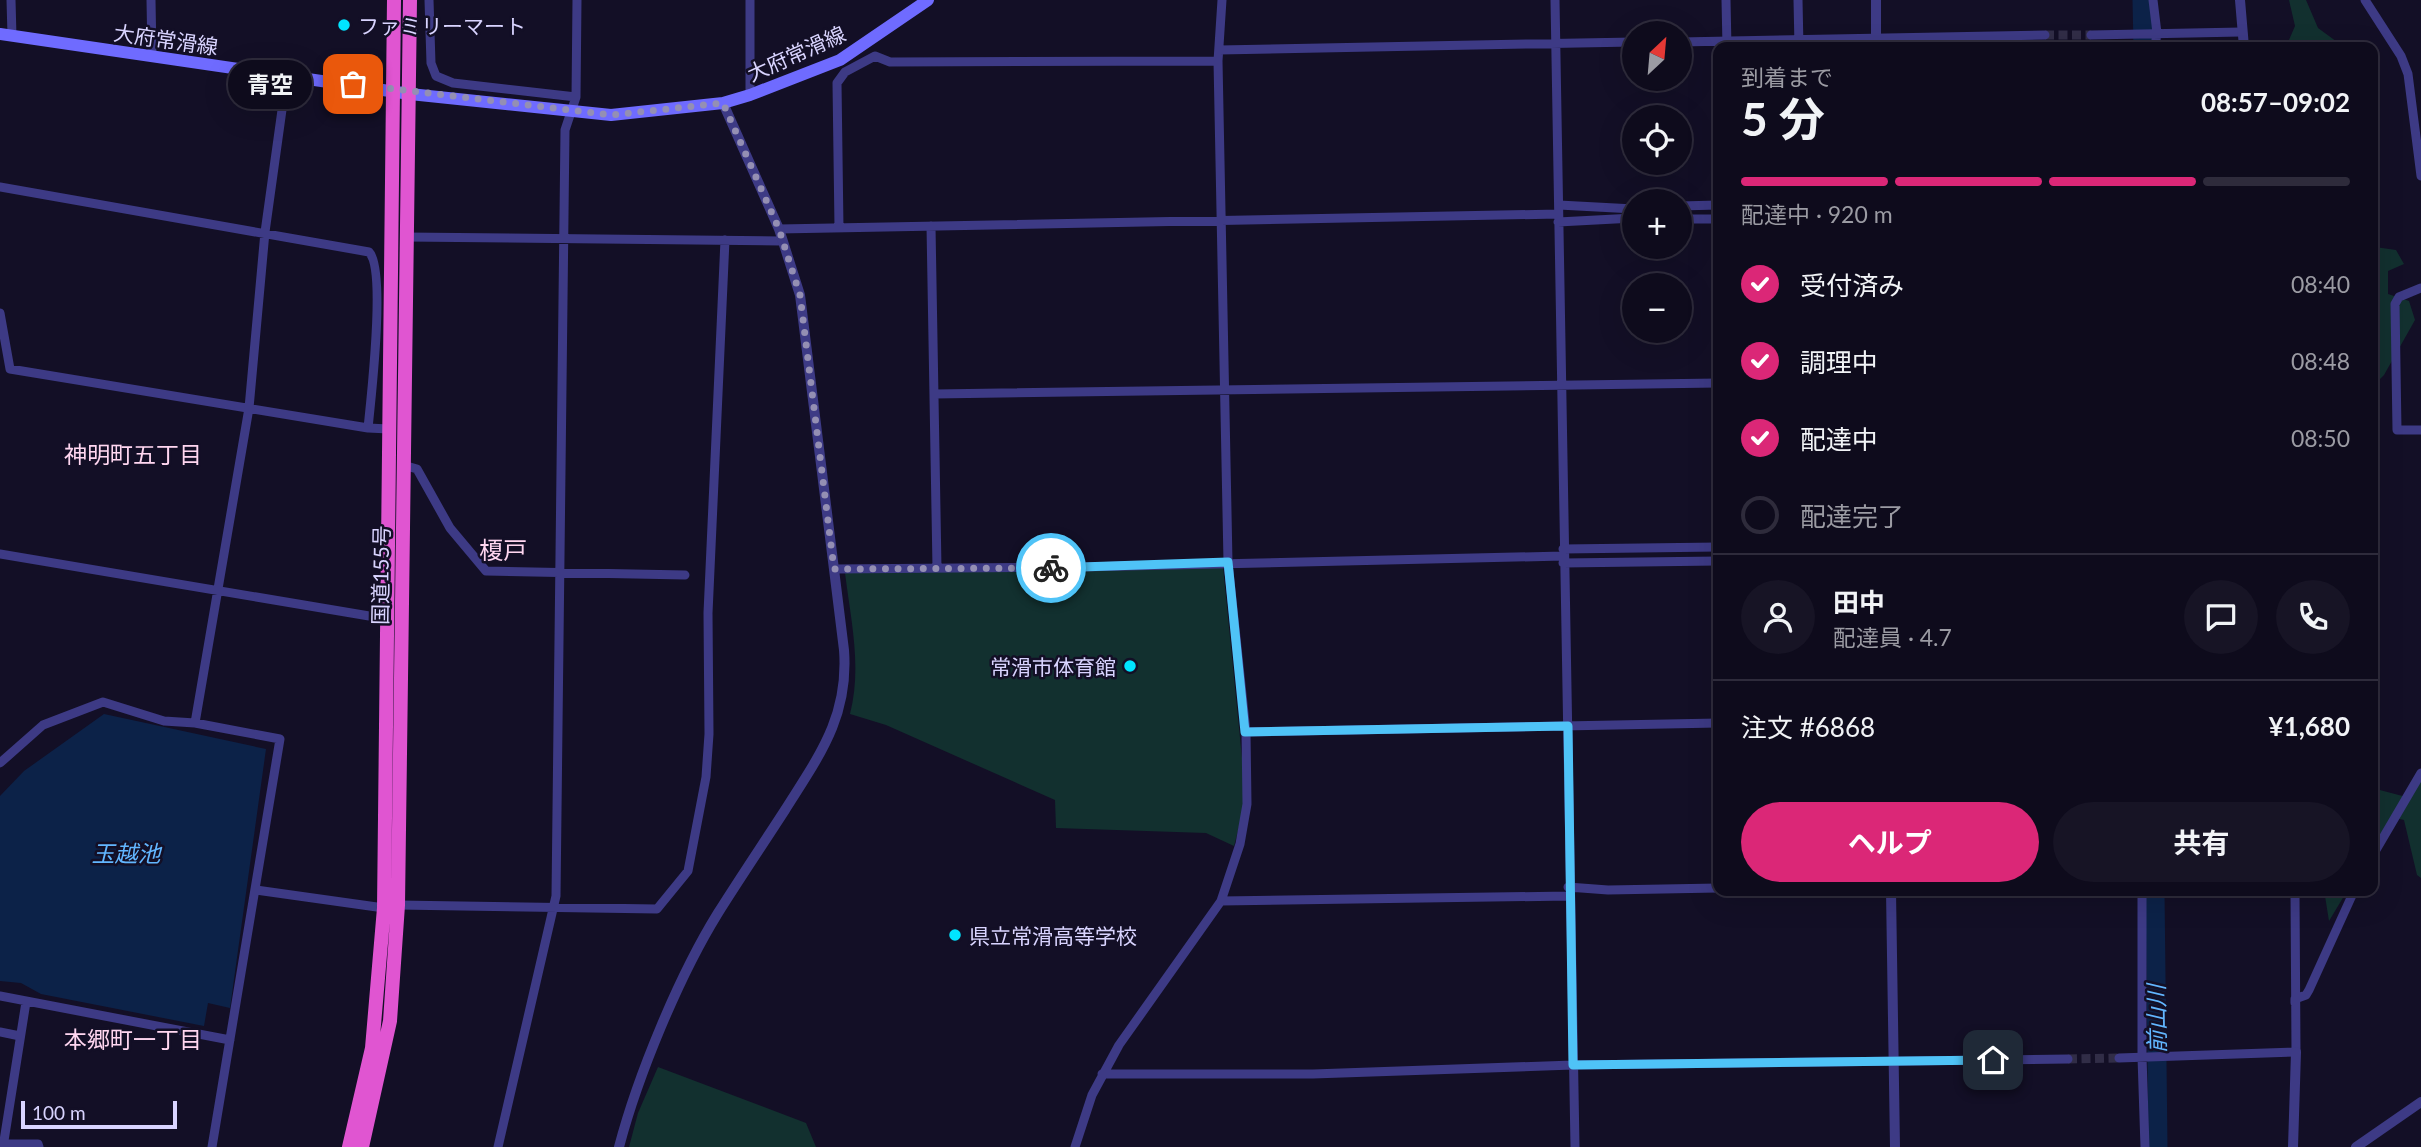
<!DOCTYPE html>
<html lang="ja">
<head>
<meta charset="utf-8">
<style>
  :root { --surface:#0e0b1c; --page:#171425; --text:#f1f3f6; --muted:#9b9ba3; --line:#2e2b3b; --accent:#db2777 }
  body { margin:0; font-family:Lato,"Noto Sans JP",sans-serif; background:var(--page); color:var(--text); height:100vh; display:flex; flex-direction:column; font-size:26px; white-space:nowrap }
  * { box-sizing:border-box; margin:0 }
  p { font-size:23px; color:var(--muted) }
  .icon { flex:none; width:38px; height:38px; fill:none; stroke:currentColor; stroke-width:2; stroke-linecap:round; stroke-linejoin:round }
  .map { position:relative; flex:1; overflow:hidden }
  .sheet { position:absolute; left:1713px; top:42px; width:665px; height:854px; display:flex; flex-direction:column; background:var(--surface); border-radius:14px; box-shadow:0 7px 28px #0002,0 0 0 2px var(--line) }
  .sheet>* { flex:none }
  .needle { width:46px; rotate:26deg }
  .tools { position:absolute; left:1622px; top:21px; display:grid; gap:14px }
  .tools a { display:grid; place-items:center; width:70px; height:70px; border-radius:50%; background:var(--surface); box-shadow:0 7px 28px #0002,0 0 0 2px var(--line); font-size:35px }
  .scale { position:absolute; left:21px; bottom:18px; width:156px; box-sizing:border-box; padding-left:7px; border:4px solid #d9d4ff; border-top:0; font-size:19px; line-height:24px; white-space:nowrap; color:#d9d4ff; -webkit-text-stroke:5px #130f26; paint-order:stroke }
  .pin { position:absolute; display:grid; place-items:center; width:60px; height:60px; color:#fff; margin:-30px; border-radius:14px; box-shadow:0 4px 10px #0006 }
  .courier { position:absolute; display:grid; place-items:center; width:70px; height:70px; margin:-35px; border:5px solid #4fc3f7; border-radius:50%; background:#fff; color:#222; box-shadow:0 2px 9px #0007 }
  .bubble { position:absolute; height:49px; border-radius:24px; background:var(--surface); box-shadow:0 7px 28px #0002,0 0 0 2px var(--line); font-size:23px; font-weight:700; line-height:49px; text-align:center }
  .overview em { font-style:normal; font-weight:700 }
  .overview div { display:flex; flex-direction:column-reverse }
  .overview { display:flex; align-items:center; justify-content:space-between; height:119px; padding:0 28px }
  h1 { font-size:46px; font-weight:700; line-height:52px }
  .bar { display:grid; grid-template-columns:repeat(4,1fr); gap:10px 7px; align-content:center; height:84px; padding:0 28px }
  .bar i { height:9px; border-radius:5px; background:var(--line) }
  .bar .on { background:var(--accent) }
  .bar p { grid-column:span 4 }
  .line { display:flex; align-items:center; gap:18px; padding:0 28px; border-top:2px solid var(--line) }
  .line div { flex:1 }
  .round { display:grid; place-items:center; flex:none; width:74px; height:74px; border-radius:37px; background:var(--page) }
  ol { padding:0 28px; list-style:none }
  li { display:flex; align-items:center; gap:21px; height:77px }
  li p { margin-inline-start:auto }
  li .icon { padding:7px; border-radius:50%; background:var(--accent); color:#fff; stroke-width:4 }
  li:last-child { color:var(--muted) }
  li i { width:38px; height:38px; border:4px solid var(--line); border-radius:50% }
  .primary-button { display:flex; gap:14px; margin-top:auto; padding:14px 28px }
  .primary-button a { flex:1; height:80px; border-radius:42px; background:var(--accent); color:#fff; font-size:28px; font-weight:700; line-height:80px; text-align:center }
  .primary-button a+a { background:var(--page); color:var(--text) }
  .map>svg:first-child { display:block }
  .green { fill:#12302f }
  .water { fill:#0c2248 }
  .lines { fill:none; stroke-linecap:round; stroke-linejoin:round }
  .river { stroke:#0c2248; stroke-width:19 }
  .minor-tunnel { stroke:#312d47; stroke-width:9; stroke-dasharray:9 4.5; stroke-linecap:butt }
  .minor { stroke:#3d3a85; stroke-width:9 }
  .tertiary { stroke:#3d3a85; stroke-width:10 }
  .secondary { stroke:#6f6bff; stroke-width:12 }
  .trunk { stroke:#e055d1; stroke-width:14 }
  .done { stroke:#948fb3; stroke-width:7; stroke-dasharray:0 12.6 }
  .route { stroke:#4fc3f7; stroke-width:9 }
  .poi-dot { fill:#00e5ff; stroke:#130f26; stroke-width:2.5 }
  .labels { text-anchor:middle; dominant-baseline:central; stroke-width:5; stroke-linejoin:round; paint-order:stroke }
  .poi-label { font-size:21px; fill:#d9d4ff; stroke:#130f26; text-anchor:start }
  .street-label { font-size:21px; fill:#d9d4ff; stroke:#130f26 }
  .neighbourhood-label { font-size:23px; fill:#ffd6f0; stroke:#130f26 }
  .water-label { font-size:23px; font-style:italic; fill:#62b6ff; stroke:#130f26 }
  .quarter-label { font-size:24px; fill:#ffd6f0; stroke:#130f26 }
</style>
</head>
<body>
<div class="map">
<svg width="2421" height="1147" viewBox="0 0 2421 1147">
  <rect width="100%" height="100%" fill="#130f26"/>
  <path class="green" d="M 2289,0 L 2306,0 L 2318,28 L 2344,47 L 2286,47 L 2295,26 Z
    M 2373,241 L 2375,247 L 2396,250 L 2404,264 L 2388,271 L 2388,294 L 2409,301 L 2415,320 L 2384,375 L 2373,386 Z
    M 1223,567 L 1244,778 L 1244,808 L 1234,846 L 1206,833 L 1056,828 L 1055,800 L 886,725 L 850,714 C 862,667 851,621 845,573 Z
    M 2421,779 L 2421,878 L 2417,875 L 2404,820 L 2391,817 L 2373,847 L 2373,804 L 2376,789 L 2410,798 Z
    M 2328,891 L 2347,891 L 2329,921 L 2325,896 Z
    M 658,1067 L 806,1123 L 816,1147 L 629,1147 L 638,1113 Z"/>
  <path class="water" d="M 104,714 L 266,749 L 230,1008 L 208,1003 L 204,1026 L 41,994 L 21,983 L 0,981 L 0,796 L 24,771 Z"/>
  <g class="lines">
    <path class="river" d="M 2142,0 L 2143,47
      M 2155,891 L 2158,1147"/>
    <path class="minor-tunnel" d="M 2045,35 L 2091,35
      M 2068,1059 L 2119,1058"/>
    <path class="minor" d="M 11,0 L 12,36
      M 151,0 L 152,56
      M 429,0 L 431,63 L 436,76 L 453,83 L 576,97
      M 1555,0 L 1575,1147
      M 1726,0 L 1727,47
      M 1798,0 L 1799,47
      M 2153,0 L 2157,33 L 2155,47
      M 2365,0 L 2401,56 L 2408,74 L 2421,176
      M 2091,35 L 2241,32
      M 1680,42 L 2045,35
      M 1219,50 L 1634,42
      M 750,95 L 750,0
      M 0,187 L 369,252 C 386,269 371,399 368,428
      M 1559,205 L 1634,209
      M 1680,206 L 1718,205
      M 1680,219 L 1718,219
      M 1558,222 L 1634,218
      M 931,226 L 937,568
      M 839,228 L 837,83 L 845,72 L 875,56 L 890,62 L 1218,61
      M 779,229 L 1558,214
      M 405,237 L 781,241
      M 2421,288 L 2399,297 L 2395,304 L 2397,430 L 2421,430
      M 0,313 L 10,369 L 368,428 L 389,429
      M 935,394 L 1718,383
      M 403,465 L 417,469 L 450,528 L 486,571 L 685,575
      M 1563,549 L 1718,547
      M 0,554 L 387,619
      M 1563,563 L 1718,561
      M 834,569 L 1081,567 L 1563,556
      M 195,723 L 249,408 L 265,232 L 287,74
      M 1246,732 L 1718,723
      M 0,763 L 43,725 L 103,702 L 164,721 L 195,723 L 280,739 L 212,1147
      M 2373,855 L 2421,773
      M 1568,887 L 1608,890 L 1718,888
      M 256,890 L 384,908
      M 2142,891 L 2142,1057 L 2145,1147
      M 1221,901 L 1568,896
      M 398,905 L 657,909 L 688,871 L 706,777 L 709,734 L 708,613 L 725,240
      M 0,996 L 230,1040
      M 2295,1003 L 2295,999 L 2306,995 L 2309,990 L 2354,891
      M 0,1032 L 20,1036
      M 2119,1058 L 2296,1052 L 2295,893 L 2168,892
      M 1102,1074 L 1313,1074 L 1573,1065 L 2068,1059
      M 4,1144 L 38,1144 L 39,1147
      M 3,1147 L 26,1002
      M 498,1147 L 556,896 L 565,130 L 576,97 L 577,0
      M 1075,1147 L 1092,1095 L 1119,1045 L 1221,901 L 1240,844 L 1247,804 L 1246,732 L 1228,562 L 1218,61 L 1222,0"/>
    <path class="tertiary" d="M 1876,0 L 1876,47
      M 2240,0 L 2244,47
      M 1891,891 L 1895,1147
      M 2295,893 L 2295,891
      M 619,1147 C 638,1075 679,976 718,913 C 740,878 763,844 785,810 C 819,756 849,717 844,650 L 800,295 L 779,229 L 723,103
      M 2293,1147 L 2296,1052
      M 2356,1147 L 2421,1102"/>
    <path class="secondary" d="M 0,34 L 410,94 L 611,115 L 723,103 L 750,95 L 840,60 L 928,0"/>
    <path class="trunk" d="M 349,1147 L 372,1048 L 384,908 L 394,0
      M 362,1147 L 390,1021 L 398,905 L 410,0"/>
  </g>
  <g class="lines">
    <path class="done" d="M 353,84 L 611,115 L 723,103 L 779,229 L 800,295 L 834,569 L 1051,568"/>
    <path class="route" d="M 1051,568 L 1228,562 L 1245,732 L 1568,726 L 1573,1065 L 1993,1060"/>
  </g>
  <g class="poi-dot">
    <circle cx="344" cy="25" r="7"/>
    <circle cx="1130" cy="666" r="7"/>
    <circle cx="955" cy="935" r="7"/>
  </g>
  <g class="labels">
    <g class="poi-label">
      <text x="358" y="25">ファミリーマート</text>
      <text x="1116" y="666" text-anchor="end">常滑市体育館</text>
      <text x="969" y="935">県立常滑高等学校</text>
    </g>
    <g class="street-label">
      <text transform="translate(166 39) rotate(8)">大府常滑線</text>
      <text transform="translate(796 53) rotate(-24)">大府常滑線</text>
      <text transform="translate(380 575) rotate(-89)">国道155号</text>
    </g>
    <g class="neighbourhood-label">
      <text x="133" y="454">神明町五丁目</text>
      <text x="133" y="1039">本郷町一丁目</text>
    </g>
    <g class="water-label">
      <text x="126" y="853">玉越池</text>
      <text transform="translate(2156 1019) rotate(-91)">前山川</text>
    </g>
    <g class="quarter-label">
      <text x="503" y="549">榎戸</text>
    </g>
  </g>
</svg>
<div class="tools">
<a><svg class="needle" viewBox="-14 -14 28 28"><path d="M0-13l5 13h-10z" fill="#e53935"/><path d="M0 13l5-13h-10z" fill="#9b9ba3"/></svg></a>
<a><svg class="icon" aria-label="locate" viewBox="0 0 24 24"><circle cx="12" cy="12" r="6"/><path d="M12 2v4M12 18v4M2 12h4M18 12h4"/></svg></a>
<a>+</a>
<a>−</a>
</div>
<div class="scale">100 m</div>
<div class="pin" style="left:353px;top:84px;background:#ea580c"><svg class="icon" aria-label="bag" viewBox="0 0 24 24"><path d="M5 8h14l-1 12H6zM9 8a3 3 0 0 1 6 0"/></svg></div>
<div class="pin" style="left:1993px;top:1060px;background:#1f2937"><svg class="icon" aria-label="home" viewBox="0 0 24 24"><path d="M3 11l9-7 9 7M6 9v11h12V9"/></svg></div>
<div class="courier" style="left:1051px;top:568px"><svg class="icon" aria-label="bike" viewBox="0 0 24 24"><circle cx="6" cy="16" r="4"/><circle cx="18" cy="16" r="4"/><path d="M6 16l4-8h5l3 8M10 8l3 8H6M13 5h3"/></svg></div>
<div class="bubble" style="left:228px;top:60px;width:84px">青空</div>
<section class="sheet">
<div class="overview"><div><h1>5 分</h1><p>到着まで</p></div><em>08:57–09:02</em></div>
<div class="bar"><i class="on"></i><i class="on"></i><i class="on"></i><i></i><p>配達中 · 920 m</p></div>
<ol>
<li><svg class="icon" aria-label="check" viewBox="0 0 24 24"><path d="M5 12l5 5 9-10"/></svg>受付済み<p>08:40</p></li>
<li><svg class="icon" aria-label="check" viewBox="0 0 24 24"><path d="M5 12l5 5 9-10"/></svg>調理中<p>08:48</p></li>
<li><svg class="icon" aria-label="check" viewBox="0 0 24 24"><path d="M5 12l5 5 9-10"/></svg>配達中<p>08:50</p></li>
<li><i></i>配達完了</li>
</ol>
<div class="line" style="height:126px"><a class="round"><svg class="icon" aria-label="person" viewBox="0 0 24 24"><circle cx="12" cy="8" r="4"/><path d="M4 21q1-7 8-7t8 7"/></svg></a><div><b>田中</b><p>配達員 · 4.7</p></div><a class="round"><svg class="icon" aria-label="chat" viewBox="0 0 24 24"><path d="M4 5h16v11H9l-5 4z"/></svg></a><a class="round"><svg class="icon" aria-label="phone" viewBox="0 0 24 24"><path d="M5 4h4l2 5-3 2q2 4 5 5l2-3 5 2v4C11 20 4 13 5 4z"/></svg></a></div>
<div class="line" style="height:91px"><div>注文 #6868</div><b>¥1,680</b></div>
<div class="primary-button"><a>ヘルプ</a><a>共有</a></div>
</section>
</div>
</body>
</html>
